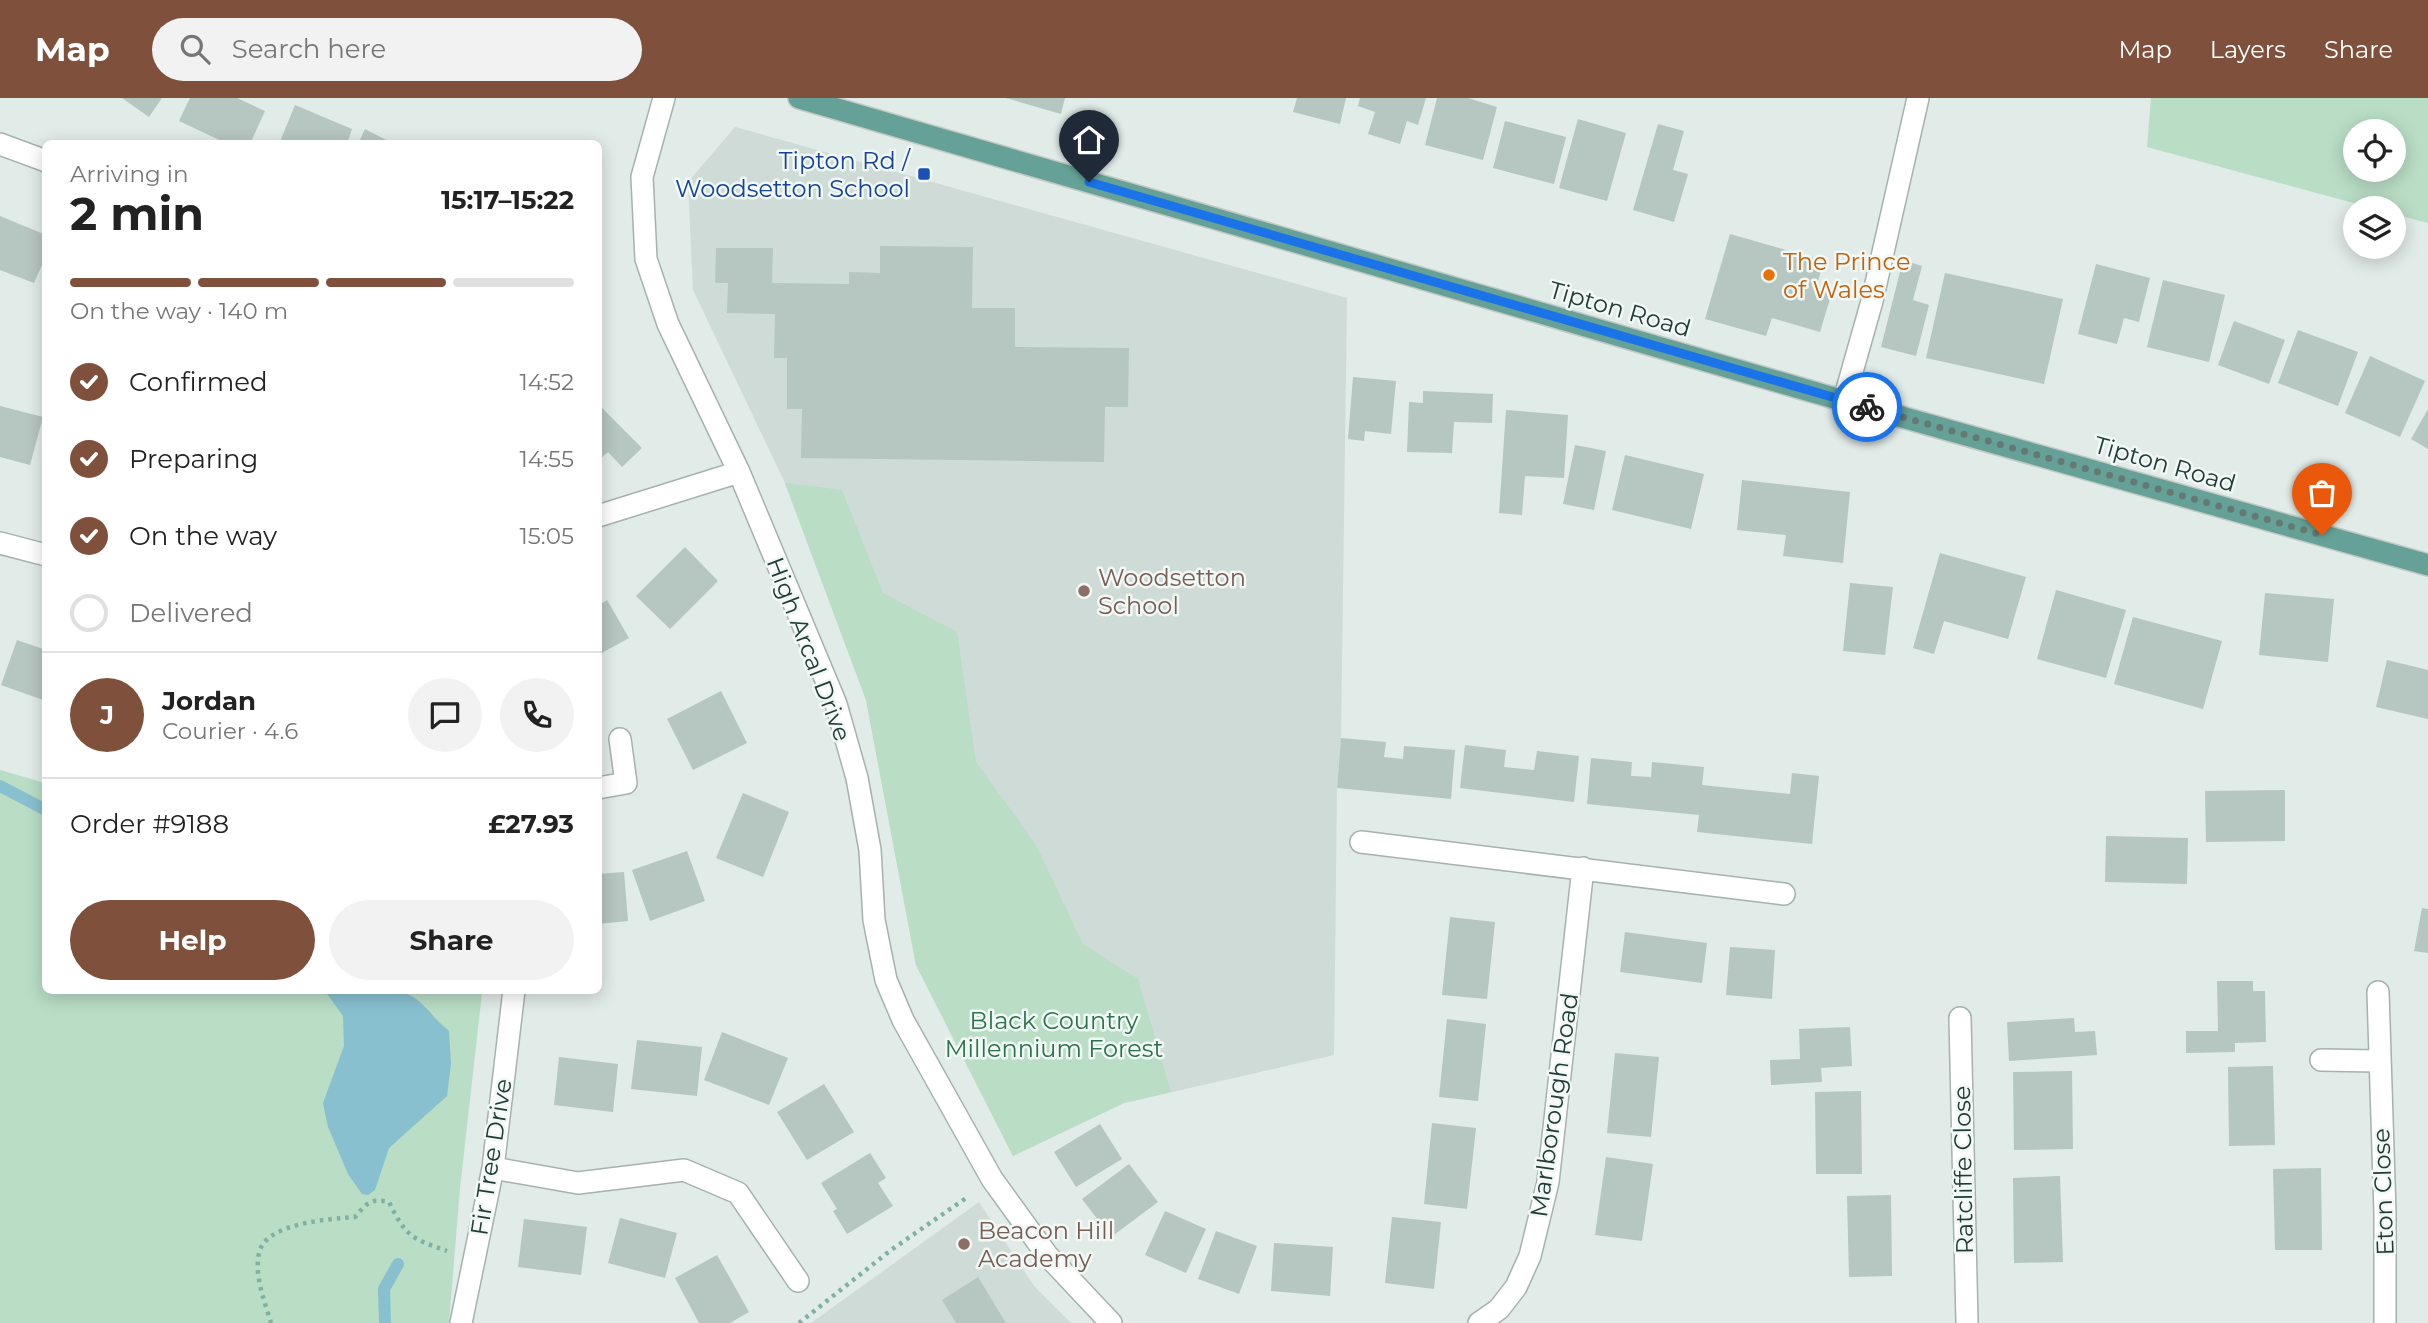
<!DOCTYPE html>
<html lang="en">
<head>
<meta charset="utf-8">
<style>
  :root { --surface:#fff; --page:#f2f2f2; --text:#222; --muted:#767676; --line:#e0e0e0; --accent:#7f503b }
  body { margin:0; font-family:Montserrat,sans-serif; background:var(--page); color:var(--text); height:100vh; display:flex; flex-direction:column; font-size:26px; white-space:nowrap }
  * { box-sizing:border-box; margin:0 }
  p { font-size:23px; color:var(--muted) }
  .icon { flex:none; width:38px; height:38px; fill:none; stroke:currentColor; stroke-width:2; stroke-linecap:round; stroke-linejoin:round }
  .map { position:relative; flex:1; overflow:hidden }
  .drawer { position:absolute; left:42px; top:42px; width:560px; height:854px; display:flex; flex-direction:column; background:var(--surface); border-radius:10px; box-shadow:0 4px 18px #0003 }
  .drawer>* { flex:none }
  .tools { position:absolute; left:2343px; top:21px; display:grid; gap:14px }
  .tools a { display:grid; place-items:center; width:63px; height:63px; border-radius:50%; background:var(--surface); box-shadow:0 4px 18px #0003; font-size:35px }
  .pin { position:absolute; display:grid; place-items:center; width:60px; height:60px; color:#fff; margin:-72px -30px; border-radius:50% 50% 50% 0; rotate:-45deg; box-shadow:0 0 7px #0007 }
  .pin .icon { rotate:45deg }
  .courier { position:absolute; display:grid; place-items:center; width:70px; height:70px; margin:-35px; border:5px solid #1a73e8; border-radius:50%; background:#fff; color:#222; box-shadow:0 2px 9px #0007 }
  .overview em { font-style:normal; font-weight:700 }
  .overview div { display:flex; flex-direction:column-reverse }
  .overview { display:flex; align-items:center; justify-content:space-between; height:119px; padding:0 28px }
  h1 { font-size:46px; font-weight:700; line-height:52px }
  .bar { display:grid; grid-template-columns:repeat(4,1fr); gap:10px 7px; align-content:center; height:84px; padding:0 28px }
  .bar i { height:9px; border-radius:5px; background:var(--line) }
  .bar .on { background:var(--accent) }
  .bar p { grid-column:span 4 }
  .line { display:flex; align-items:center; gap:18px; padding:0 28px; border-top:2px solid var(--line) }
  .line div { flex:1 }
  .round { display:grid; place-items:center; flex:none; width:74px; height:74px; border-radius:37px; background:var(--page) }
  ol { padding:0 28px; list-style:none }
  li { display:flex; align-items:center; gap:21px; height:77px }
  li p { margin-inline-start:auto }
  li .icon { padding:7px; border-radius:50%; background:var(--accent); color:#fff; stroke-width:4 }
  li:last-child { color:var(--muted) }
  li i { width:38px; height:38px; border:4px solid var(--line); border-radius:50% }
  .primary-button { display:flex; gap:14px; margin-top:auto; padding:14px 28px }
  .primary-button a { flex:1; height:80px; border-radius:42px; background:var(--accent); color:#fff; font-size:28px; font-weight:700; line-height:80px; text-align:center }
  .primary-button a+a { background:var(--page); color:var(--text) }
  header { display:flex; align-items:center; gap:42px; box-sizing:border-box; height:98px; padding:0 35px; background:var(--accent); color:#fff }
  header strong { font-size:33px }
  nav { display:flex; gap:38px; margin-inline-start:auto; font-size:24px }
  .search { width:490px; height:63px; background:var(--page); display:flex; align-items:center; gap:18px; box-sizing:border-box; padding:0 24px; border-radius:38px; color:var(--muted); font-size:26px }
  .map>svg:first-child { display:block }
  .built { fill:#cfdbd6 }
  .green { fill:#b9ddc5; fill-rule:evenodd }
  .water { fill:#88c0d0 }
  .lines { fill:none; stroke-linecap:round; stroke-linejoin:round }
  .stream { stroke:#88c0d0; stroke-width:12 }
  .building { fill:#b6c6c0 }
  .lane-casing { stroke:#a4b3ae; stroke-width:24 }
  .street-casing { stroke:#a4b3ae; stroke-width:24 }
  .primary-casing { stroke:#c1c8c7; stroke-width:24 }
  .path { stroke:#81afa4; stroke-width:4.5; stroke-dasharray:3.5 5; stroke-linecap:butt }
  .lane { stroke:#fff; stroke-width:21 }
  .street { stroke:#fff; stroke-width:21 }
  .primary { stroke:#65a196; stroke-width:21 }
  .done { stroke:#647974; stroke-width:7; stroke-dasharray:0 12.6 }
  .route { stroke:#1a73e8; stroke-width:9 }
  .transit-dot { fill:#1a4fb4; stroke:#f1f8f5; stroke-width:2.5 }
  .food-dot { fill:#e8710a; stroke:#f1f8f5; stroke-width:2.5 }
  .education-dot { fill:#8d6e63; stroke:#f1f8f5; stroke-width:2.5 }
  .labels { text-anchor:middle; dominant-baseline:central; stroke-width:5; stroke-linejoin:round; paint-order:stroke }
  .transit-label { font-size:24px; fill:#164399; stroke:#f1f8f5; text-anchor:end }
  .food-label { font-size:24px; fill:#c56008; stroke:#f1f8f5; text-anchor:start }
  .street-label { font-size:24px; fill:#213c36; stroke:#f1f8f5 }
  .education-label { font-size:24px; fill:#785e54; stroke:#f1f8f5; text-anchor:start }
  .park-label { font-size:24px; fill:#2c724c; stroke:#f1f8f5 }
</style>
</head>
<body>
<header>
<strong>Map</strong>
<div class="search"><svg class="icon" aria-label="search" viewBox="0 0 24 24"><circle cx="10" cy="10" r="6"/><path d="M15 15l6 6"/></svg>Search here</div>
<nav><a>Map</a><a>Layers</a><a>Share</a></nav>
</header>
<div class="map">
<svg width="2428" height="1225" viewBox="0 0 2428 1225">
  <rect width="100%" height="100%" fill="#e1ebe7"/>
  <path class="built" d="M 735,29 L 1347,200 L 1341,640 L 1337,690 L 1334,957 L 1124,1005 L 1013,1058 L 916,867 L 866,602 L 785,385 L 693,192 L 688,84 Z
    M 979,1104 L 1034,1188 L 1071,1225 L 811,1225 Z"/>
  <path class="green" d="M 2151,0 L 2428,0 L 2428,125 L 2394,116 L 2394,110 L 2372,110 L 2147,49 ZM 2356,33 L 2394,33 L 2394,72 L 2356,72 Z
    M 785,385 L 842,392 L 883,495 L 957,534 L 976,664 L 1035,745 L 1083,846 L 1138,881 L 1171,994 L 1124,1005 L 1013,1058 L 916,867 L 866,602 Z
    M 0,672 L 45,685 L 46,892 L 476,892 L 482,895 L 460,1090 L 449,1225 L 0,1225 Z"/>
  <path class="water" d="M 325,893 C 349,892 393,886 413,899 C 426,907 436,923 449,933 L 451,966 L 447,998 L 389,1050 L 375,1092 L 368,1097 L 362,1096 L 348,1076 L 328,1029 L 323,1005 L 344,948 L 343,918 Z"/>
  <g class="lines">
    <path class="stream" d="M 0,688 L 46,712
      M 385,1225 L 384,1191 L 398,1166"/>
  </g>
  <path class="building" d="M 122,0 L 162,0 L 149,19 Z
    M 190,0 L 237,0 L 265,13 L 250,46 L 228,46 L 179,23 Z
    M 1006,0 L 1065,0 L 1061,16 Z
    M 1297,0 L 1346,0 L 1340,26 L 1293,14 Z
    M 1360,0 L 1426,0 L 1418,27 L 1407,23 L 1400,46 L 1368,36 L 1375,14 L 1358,8 Z
    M 1437,0 L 1468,0 L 1497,9 L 1483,62 L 1425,47 Z
    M 295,7 L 352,31 L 347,46 L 279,46 Z
    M 1578,21 L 1626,35 L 1607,103 L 1559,90 Z
    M 1505,23 L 1566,39 L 1554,86 L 1493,70 Z
    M 1658,26 L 1684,33 L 1673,72 L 1688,76 L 1674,124 L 1633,112 Z
    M 365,31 L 394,46 L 358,46 Z
    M 0,118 L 46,137 L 46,158 L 34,185 L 0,172 Z
    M 1730,136 L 1824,163 L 1816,190 L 1832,194 L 1820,234 L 1772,220 L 1766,238 L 1705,221 Z
    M 880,148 L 973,149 L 972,210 L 1015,210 L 1015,249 L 1129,250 L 1128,309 L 1105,309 L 1104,364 L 801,360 L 802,311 L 787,311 L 787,260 L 774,260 L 775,216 L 727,215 L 728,185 L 715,185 L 716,150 L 773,150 L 772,185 L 849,186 L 849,174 L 880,175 Z
    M 1903,162 L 1922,168 L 1913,202 L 1929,207 L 1916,258 L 1881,249 Z
    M 2096,166 L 2150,180 L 2139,224 L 2124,220 L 2117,246 L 2078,236 Z
    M 1945,175 L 2063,201 L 2044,286 L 1926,260 Z
    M 2163,182 L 2225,197 L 2209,264 L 2147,249 Z
    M 2234,223 L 2285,242 L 2269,286 L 2218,267 Z
    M 2298,232 L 2358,254 L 2338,308 L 2278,285 Z
    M 2370,258 L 2425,283 L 2400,339 L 2345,315 Z
    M 1353,279 L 1396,283 L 1391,336 L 1365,333 L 1364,343 L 1348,341 Z
    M 1423,293 L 1493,296 L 1492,325 L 1454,324 L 1452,355 L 1407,354 L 1409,304 L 1423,305 Z
    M 598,306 L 642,350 L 622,369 L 608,354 L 598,363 Z
    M 0,308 L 43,319 L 30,367 L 0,359 Z
    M 2428,311 L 2428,351 L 2411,341 Z
    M 1506,312 L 1568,317 L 1564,380 L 1525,378 L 1522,417 L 1499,415 Z
    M 1575,347 L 1606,353 L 1594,412 L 1563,406 Z
    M 1625,357 L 1704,376 L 1691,431 L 1612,412 Z
    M 1742,382 L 1850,394 L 1843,465 L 1783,458 L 1786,437 L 1737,432 Z
    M 685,449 L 718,483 L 670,531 L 636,498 Z
    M 1940,455 L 2026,479 L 2008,541 L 1944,523 L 1934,556 L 1913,550 Z
    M 1850,485 L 1893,489 L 1885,557 L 1843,553 Z
    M 2056,492 L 2126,512 L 2106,580 L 2037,561 Z
    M 2265,495 L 2334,501 L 2328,564 L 2259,557 Z
    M 607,502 L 629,540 L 598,557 L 598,508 Z
    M 2133,519 L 2222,543 L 2203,611 L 2114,586 Z
    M 17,542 L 46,552 L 46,603 L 1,587 Z
    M 2387,562 L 2428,572 L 2428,621 L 2376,609 Z
    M 721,593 L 747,645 L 693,672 L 667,621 Z
    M 1341,640 L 1386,644 L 1384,659 L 1403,661 L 1404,648 L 1455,652 L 1451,701 L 1337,690 Z
    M 1465,647 L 1506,652 L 1504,669 L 1534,672 L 1537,653 L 1579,658 L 1574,704 L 1460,690 Z
    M 1591,660 L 1632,664 L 1631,678 L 1651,679 L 1652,664 L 1704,669 L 1702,687 L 1790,696 L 1792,675 L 1819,678 L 1812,746 L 1697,734 L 1699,717 L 1587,706 Z
    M 2285,692 L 2285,743 L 2206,744 L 2205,693 Z
    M 743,695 L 789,714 L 763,779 L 716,760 Z
    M 2106,738 L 2188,740 L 2187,786 L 2105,784 Z
    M 687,753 L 705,803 L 650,823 L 632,772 Z
    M 624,774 L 628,823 L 598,826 L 598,776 Z
    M 2422,810 L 2428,811 L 2428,855 L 2414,853 Z
    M 1450,819 L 1495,824 L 1487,901 L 1442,897 Z
    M 1625,834 L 1707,845 L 1702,885 L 1620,874 Z
    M 1730,849 L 1775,852 L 1772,901 L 1726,897 Z
    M 2217,883 L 2253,883 L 2253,893 L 2265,893 L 2266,944 L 2235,945 L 2235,954 L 2186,955 L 2186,933 L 2218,933 Z
    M 2074,920 L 2075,934 L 2095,933 L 2097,957 L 2009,963 L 2007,924 Z
    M 1447,921 L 1486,926 L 1478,1003 L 1439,999 Z
    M 1850,929 L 1852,968 L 1821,970 L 1822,984 L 1771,987 L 1770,962 L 1800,961 L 1799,931 Z
    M 722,934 L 788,960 L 769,1007 L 704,982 Z
    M 637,942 L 702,949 L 697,998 L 631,991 Z
    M 1615,955 L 1659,959 L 1651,1039 L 1607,1035 Z
    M 559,959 L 618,966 L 613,1014 L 554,1007 Z
    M 2273,968 L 2275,1047 L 2229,1048 L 2228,969 Z
    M 2072,973 L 2073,1051 L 2014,1052 L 2013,974 Z
    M 824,986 L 854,1034 L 807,1062 L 777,1014 Z
    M 1861,993 L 1862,1076 L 1816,1076 L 1815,994 Z
    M 1432,1025 L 1476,1030 L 1467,1111 L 1424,1106 Z
    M 1100,1026 L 1122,1061 L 1076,1089 L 1054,1054 Z
    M 870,1055 L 886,1080 L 878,1085 L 893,1108 L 847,1136 L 833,1113 L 837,1111 L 821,1085 Z
    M 1606,1059 L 1653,1066 L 1642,1143 L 1595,1137 Z
    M 1129,1066 L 1158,1104 L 1111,1139 L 1082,1101 Z
    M 2321,1070 L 2322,1152 L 2275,1152 L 2273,1071 Z
    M 2060,1078 L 2063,1164 L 2014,1165 L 2013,1080 Z
    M 1891,1097 L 1892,1178 L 1849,1179 L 1847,1098 Z
    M 1165,1113 L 1206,1131 L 1186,1175 L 1145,1157 Z
    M 1392,1119 L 1441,1124 L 1434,1191 L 1385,1185 Z
    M 620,1120 L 677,1135 L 665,1180 L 608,1165 Z
    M 524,1121 L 587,1129 L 581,1177 L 518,1169 Z
    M 1216,1133 L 1257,1148 L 1239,1196 L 1198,1181 Z
    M 1274,1145 L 1333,1149 L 1330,1198 L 1271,1193 Z
    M 717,1157 L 749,1214 L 730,1225 L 699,1225 L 675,1180 Z
    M 978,1179 L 1006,1225 L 956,1225 L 942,1202 Z"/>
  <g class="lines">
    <defs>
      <path id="lane" d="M 1844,302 L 1872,203 L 1918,0"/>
      <path id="street" d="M 664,0 L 642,79 L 646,161 L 668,226 L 739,374 L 836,606 L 857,680 L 870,752 L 874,822 L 886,882 L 903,922 L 992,1081 L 1047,1157 L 1111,1225
        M 0,46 L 46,63
        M 598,418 L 739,374
        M 0,445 L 46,457
        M 598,690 L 626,685 L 620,641
        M 1361,744 L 1784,796
        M 2378,894 L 2385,1115 L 2385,1225
        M 1960,920 L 1967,1225
        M 2321,962 L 2378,963
        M 493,1070 L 578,1085 L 684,1072 L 738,1095 L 798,1183
        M 461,1225 L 493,1070 L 514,892
        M 1479,1225 L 1499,1211 L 1516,1189 L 1530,1158 L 1548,1084 L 1583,770"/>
      <path id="primary" d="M 799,0 L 1827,298 L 2428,467"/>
    </defs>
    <use href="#lane" class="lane-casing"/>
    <use href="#street" class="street-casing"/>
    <use href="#primary" class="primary-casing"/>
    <path class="path" d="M 271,1225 C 265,1204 254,1178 259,1155 C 265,1125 329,1121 355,1119 C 367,1105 371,1100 389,1104 C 406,1139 411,1140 447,1153
      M 799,1225 L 891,1152 L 969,1098"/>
    <use href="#lane" class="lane"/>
    <use href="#street" class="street"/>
    <use href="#primary" class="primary"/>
  </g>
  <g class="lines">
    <path class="done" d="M 1867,309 L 2322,437"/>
    <path class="route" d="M 1089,84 L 1867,309"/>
  </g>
  <rect class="transit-dot" x="917" y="69" width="14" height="14" rx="3.5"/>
  <circle class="food-dot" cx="1769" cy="177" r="7"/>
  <g class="education-dot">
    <circle cx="1084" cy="493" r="7"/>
    <circle cx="964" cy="1146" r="7"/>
  </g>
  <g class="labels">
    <g class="transit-label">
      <text x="910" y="62">Tipton Rd /<tspan x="910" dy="28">Woodsetton School</tspan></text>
    </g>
    <g class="food-label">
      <text x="1783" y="163">The Prince<tspan x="1783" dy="28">of Wales</tspan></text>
    </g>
    <g class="street-label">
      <text transform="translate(1620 211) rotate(16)">Tipton Road</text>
      <text transform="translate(2165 366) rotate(16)">Tipton Road</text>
      <text transform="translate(809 551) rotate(69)">High Arcal Drive</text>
      <text transform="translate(1554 1007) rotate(-82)">Marlborough Road</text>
      <text transform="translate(491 1059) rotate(-81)">Fir Tree Drive</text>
      <text transform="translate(1963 1072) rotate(-91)">Ratcliffe Close</text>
      <text transform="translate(2383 1094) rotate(-92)">Eton Close</text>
    </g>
    <g class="education-label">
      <text x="1098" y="479">Woodsetton<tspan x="1098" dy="28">School</tspan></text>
      <text x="978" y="1132">Beacon Hill<tspan x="978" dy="28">Academy</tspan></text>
    </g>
    <g class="park-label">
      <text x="1054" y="922">Black Country<tspan x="1054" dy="28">Millennium Forest</tspan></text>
    </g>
  </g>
</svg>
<div class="tools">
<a><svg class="icon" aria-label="locate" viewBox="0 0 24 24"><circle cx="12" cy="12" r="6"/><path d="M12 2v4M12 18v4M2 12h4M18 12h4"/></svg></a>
<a><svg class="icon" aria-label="layers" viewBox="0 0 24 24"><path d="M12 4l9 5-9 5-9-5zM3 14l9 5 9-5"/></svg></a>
</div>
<div class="pin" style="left:2322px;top:437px;background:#ea580c"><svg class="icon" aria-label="bag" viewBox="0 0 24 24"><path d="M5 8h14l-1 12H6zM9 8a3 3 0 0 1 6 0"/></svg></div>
<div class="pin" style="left:1089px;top:84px;background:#1f2937"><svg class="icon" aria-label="home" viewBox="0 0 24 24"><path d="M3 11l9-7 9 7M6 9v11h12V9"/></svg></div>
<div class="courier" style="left:1867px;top:309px"><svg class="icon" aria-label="bike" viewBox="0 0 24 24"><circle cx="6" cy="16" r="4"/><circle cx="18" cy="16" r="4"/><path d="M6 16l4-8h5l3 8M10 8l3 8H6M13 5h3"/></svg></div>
<section class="drawer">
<div class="overview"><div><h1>2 min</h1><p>Arriving in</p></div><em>15:17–15:22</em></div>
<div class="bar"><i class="on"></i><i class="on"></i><i class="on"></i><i></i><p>On the way · 140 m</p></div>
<ol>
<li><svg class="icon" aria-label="check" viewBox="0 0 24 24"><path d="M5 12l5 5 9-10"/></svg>Confirmed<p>14:52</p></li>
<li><svg class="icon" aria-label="check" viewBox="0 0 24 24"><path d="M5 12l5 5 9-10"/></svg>Preparing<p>14:55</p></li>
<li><svg class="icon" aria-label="check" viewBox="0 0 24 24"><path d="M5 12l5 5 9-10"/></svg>On the way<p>15:05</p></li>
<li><i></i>Delivered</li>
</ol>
<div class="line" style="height:126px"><b class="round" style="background:var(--accent);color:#fff">J</b><div><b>Jordan</b><p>Courier · 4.6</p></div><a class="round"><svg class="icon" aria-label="chat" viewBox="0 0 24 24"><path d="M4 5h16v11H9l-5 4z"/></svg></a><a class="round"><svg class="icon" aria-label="phone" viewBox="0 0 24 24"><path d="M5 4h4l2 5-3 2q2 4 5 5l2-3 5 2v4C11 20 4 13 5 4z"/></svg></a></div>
<div class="line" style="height:91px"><div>Order #9188</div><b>£27.93</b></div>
<div class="primary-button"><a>Help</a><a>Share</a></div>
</section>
</div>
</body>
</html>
